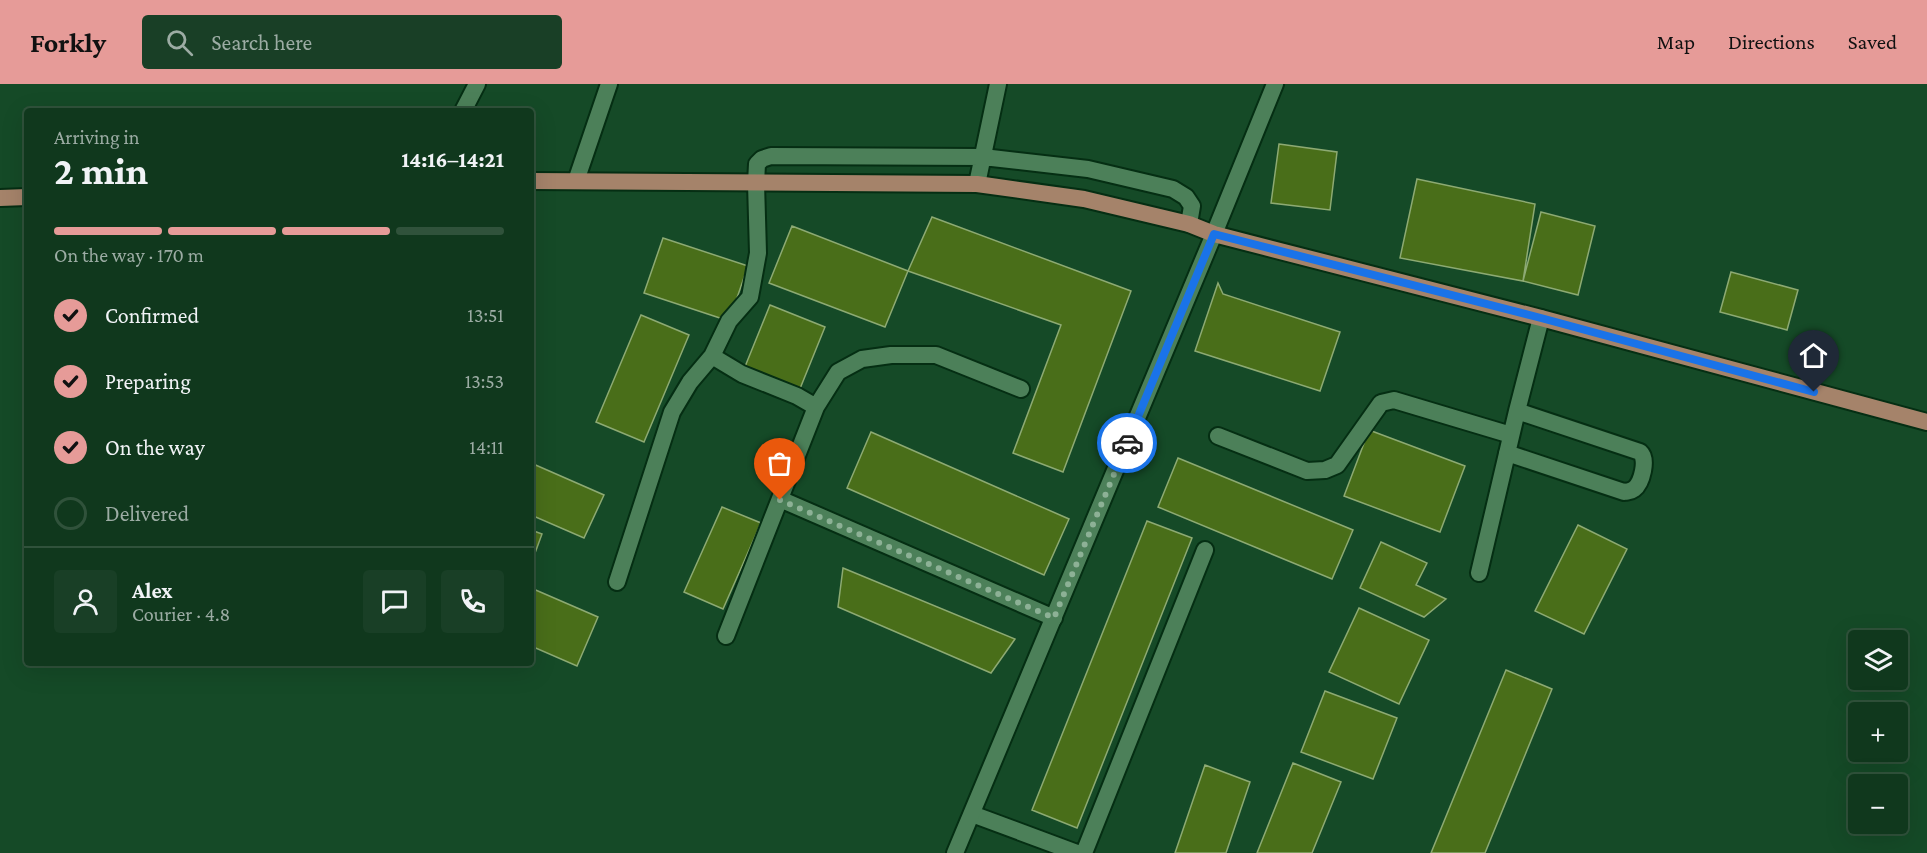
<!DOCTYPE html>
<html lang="en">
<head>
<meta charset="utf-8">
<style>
  :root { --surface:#10381d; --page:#193f26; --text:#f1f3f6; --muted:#9caca4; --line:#30523b; --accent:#e69b98 }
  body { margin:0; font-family:"Crimson Pro",serif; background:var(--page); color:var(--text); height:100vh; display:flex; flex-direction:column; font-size:22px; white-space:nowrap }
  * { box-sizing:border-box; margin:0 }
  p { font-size:20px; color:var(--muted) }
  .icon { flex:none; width:33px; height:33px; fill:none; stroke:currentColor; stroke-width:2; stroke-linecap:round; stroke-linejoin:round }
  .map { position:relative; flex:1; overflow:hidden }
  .details { position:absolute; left:24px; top:24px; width:510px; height:558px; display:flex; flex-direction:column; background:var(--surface); border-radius:6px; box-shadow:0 6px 24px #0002,0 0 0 2px var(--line) }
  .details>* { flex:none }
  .fabs { position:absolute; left:1848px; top:546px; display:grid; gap:12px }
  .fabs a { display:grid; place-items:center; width:60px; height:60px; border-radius:6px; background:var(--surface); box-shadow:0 6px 24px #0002,0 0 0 2px var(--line); font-size:30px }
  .pin { position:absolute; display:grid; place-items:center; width:51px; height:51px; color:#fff; margin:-62px -26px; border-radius:50% 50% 50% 0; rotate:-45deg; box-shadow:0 0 6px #0007 }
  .pin .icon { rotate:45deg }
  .courier { position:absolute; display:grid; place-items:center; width:60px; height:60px; margin:-30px; border:4px solid #1a73e8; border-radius:50%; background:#fff; color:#222; box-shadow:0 2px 8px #0007 }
  .headline em { font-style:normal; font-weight:700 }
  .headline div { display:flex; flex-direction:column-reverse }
  .headline { display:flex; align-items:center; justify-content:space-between; height:102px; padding:0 30px }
  h1 { font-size:39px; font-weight:700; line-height:45px }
  .bar { display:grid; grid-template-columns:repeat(4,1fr); gap:9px 6px; align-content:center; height:72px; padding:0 30px }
  .bar i { height:8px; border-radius:4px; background:var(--line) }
  .bar .active { background:var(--accent) }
  .bar p { grid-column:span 4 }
  .line { display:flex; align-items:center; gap:15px; padding:0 30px; border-top:2px solid var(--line) }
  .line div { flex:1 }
  .round { display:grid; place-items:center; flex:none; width:63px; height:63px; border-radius:6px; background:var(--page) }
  ol { padding:0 30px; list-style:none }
  li { display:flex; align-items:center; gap:18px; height:66px }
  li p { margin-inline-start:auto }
  li .icon { padding:6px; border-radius:50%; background:var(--accent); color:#111; stroke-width:4 }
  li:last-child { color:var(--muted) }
  li i { width:33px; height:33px; border:3px solid var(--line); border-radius:50% }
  header { display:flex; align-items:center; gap:36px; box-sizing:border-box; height:84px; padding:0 30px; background:var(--accent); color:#111 }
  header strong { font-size:28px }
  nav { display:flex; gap:33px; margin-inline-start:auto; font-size:21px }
  .search { width:420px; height:54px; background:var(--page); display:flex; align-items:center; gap:15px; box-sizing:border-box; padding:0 21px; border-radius:6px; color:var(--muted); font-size:22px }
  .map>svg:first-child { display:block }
  .building { fill:#496e19; stroke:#8daa73; stroke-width:1.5 }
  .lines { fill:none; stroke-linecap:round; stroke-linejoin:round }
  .service-casing { stroke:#052e13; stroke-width:20 }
  .minor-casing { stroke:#052e13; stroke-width:20 }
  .primary-casing { stroke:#052e13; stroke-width:20 }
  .service { stroke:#4c8059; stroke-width:16 }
  .minor { stroke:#4c8059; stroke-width:16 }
  .primary { stroke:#a5836a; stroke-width:16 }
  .done { stroke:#8db196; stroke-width:6; stroke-dasharray:0 10.8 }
  .route { stroke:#1a73e8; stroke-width:8 }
</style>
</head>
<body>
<header>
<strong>Forkly</strong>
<div class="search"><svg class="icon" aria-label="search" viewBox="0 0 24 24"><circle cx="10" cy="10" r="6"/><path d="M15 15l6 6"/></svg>Search here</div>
<nav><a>Map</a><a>Directions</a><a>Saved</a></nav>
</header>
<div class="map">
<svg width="1927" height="769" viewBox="0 0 1927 769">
  <rect width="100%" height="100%" fill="#154a27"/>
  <path class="building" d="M 1279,60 L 1337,68 L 1330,126 L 1271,119 Z
    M 1417,95 L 1535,120 L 1523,197 L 1400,174 Z
    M 1541,128 L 1595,142 L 1578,211 L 1523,197 Z
    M 932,133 L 1131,207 L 1063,388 L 1013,369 L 1061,241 L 908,187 Z
    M 792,142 L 908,187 L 885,243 L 769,199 Z
    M 663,154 L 748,182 L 729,237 L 644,209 Z
    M 1731,188 L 1798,206 L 1787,246 L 1720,228 Z
    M 1218,199 L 1223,210 L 1340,248 L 1320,307 L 1195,267 Z
    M 770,221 L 825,243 L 797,312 L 742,290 Z
    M 641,231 L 689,251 L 644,358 L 596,338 Z
    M 1369,346 L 1465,382 L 1440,448 L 1344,412 Z
    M 871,348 L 1069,435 L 1044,491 L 847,404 Z
    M 1178,374 L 1353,446 L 1332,495 L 1158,423 Z
    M 531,379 L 604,411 L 584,454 L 531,431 Z
    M 722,423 L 761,439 L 723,525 L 684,508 Z
    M 1147,437 L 1192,454 L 1077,744 L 1032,726 Z
    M 1578,441 L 1627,465 L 1584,550 L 1535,527 Z
    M 531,446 L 542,450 L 531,480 Z
    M 1381,458 L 1427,479 L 1416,501 L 1446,515 L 1424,533 L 1360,504 Z
    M 843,484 L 1015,555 L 991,589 L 838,523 Z
    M 531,504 L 598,533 L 577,582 L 531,562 Z
    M 1359,524 L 1429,556 L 1399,620 L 1329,588 Z
    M 1506,586 L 1552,605 L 1485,769 L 1431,769 Z
    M 1325,607 L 1397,634 L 1373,695 L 1301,668 Z
    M 1293,679 L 1341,698 L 1312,769 L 1257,769 Z
    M 1205,681 L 1250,698 L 1226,769 L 1175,769 Z"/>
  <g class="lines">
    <defs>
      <path id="service" d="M 463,27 L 477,0
        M 576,97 L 609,0
        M 977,100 L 998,0
        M 712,272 L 742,290 L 797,312 L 816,323
        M 1218,352 L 1307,387 L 1325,386 L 1337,381 L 1381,319 L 1394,316 L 1511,351
        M 1507,369 L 1624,408 C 1629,407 1630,408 1634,405 C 1642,399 1648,375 1640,368 L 1517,327
        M 780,415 L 1054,534
        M 1479,489 L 1517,327 L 1541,234
        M 617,498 L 672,328 L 690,298 L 712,272 L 729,237 L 750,213 L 758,169 L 756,99 L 757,80 L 762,75 L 771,72 L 983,73 L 1088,85 L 1173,105 L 1186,113 L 1192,122 L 1189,140
        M 726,552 L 816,323 L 838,288 L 862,275 L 891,271 L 936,271 L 1021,305
        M 972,730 L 1077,769
        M 1084,769 L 1205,466"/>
      <path id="minor" d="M 955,769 L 1214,150 L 1275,0"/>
      <path id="primary" d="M 531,97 L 977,100 L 1084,115 L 1189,140 L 1214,150 L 1541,234 L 1927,338
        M 0,114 L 27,113"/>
    </defs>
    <use href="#service" class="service-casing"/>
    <use href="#minor" class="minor-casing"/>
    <use href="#primary" class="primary-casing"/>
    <use href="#service" class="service"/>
    <use href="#minor" class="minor"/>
    <use href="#primary" class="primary"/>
  </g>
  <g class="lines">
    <path class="done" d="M 780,416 L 1054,534 L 1127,359"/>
    <path class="route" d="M 1127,359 L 1214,150 L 1541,234 L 1814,308"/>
  </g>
</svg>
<div class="fabs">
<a><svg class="icon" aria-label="layers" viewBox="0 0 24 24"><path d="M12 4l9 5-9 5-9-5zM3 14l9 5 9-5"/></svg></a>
<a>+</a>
<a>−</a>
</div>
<div class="pin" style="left:780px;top:416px;background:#ea580c"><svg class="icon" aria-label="bag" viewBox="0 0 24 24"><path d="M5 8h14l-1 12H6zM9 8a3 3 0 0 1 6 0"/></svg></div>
<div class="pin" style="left:1814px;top:308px;background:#1f2937"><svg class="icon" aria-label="home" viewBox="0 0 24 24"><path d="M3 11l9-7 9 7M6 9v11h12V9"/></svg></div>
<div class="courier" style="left:1127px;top:359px"><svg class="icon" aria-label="car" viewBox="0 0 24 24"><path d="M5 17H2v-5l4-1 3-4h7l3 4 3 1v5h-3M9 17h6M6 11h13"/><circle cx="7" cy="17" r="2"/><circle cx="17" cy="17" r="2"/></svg></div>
<section class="details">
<div class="headline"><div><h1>2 min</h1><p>Arriving in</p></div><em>14:16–14:21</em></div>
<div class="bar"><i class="active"></i><i class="active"></i><i class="active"></i><i></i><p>On the way · 170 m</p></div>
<ol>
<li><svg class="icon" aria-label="check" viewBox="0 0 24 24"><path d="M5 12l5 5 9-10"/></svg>Confirmed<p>13:51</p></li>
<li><svg class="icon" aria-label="check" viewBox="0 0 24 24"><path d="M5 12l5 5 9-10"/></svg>Preparing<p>13:53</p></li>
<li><svg class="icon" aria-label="check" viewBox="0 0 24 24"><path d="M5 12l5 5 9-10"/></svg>On the way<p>14:11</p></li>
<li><i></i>Delivered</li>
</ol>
<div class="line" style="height:108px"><a class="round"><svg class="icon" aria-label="person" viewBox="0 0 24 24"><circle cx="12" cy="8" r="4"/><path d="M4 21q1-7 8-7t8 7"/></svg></a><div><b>Alex</b><p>Courier · 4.8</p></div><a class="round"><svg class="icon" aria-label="chat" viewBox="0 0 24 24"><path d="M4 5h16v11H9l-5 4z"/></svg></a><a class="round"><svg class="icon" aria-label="phone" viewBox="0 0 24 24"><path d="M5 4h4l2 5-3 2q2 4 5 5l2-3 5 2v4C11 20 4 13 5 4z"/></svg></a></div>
</section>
</div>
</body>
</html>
